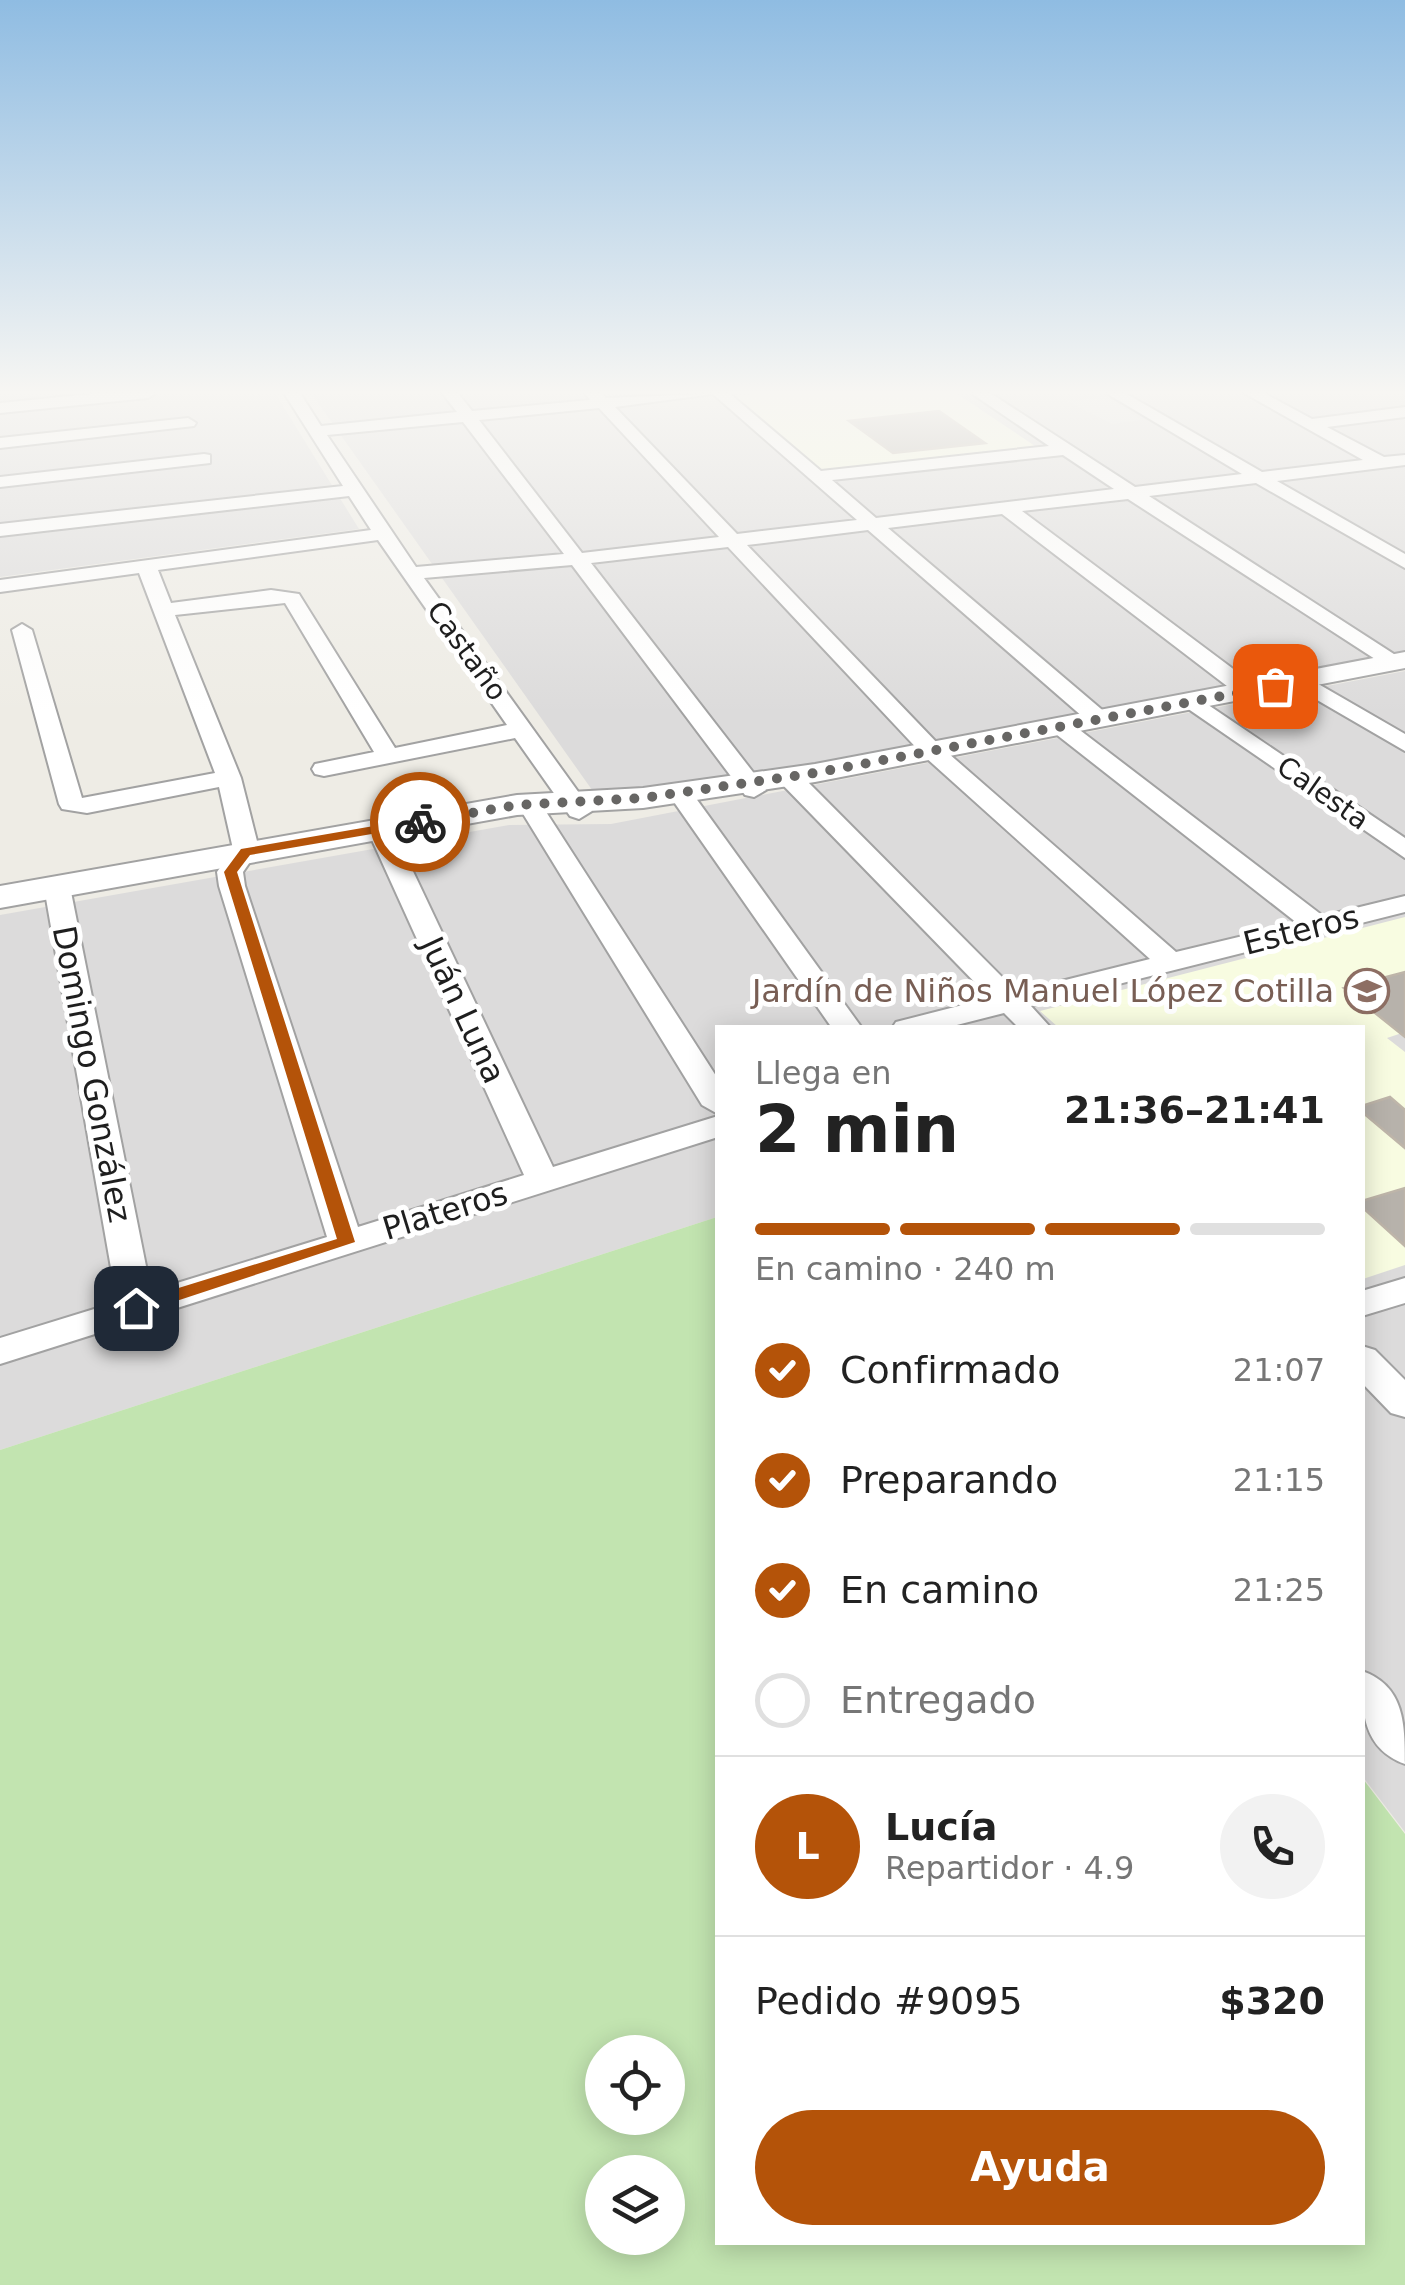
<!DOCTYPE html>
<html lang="es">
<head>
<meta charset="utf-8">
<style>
  :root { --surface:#fff; --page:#f2f2f2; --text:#222; --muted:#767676; --line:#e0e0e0; --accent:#b45309 }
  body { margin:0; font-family:"DejaVu Sans",sans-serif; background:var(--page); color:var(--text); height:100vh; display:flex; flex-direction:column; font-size:38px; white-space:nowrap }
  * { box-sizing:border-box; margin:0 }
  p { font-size:32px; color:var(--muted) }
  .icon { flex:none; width:55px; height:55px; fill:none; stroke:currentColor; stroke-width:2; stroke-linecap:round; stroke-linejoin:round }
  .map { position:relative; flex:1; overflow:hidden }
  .sheet { position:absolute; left:715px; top:1025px; width:650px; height:1220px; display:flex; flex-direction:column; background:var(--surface); border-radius:0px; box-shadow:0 5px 25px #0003 }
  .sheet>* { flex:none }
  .controls { position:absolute; left:585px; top:2035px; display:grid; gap:20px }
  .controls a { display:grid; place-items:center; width:100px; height:100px; border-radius:50%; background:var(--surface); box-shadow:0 5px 25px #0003; font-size:50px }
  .pin { position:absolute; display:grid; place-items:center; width:85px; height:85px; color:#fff; margin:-42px; border-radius:20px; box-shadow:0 5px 15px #0006 }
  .courier { position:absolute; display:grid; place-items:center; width:100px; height:100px; margin:-50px; border:8px solid #b45309; border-radius:50%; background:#fff; color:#222; box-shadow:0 2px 12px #0007 }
  .summary em { font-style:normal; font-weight:700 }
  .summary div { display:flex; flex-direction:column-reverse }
  .summary { display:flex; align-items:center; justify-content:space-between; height:170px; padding:0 40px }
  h1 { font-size:65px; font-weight:700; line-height:75px }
  .bar { display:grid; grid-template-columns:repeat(4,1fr); gap:15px 10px; align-content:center; height:120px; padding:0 40px }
  .bar i { height:12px; border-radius:8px; background:var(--line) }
  .bar .active { background:var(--accent) }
  .bar p { grid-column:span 4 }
  .line { display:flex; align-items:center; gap:25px; padding:0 40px; border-top:2px solid var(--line) }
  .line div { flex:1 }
  .round { display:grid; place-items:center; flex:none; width:105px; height:105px; border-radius:52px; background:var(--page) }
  ol { padding:0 40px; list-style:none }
  li { display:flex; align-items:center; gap:30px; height:110px }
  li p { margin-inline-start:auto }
  li .icon { padding:10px; border-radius:50%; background:var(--accent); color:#fff; stroke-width:4 }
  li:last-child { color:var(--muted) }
  li i { width:55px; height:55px; border:5px solid var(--line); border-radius:50% }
  .action { display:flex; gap:20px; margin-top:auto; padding:20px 40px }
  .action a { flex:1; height:115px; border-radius:60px; background:var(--accent); color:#fff; font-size:40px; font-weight:700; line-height:115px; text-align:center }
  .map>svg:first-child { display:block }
  .residential { fill:#dcdbdb }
  .education { fill:#f8fce1 }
  .grass { fill:#c2e4b0; fill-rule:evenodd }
  .parking { fill:#e2e2e2 }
  .building { fill:#b7b2ab; stroke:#beb5a9; stroke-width:2.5 }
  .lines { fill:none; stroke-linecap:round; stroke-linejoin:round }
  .minor-casing { stroke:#a2a2a2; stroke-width:4 }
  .tertiary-casing { stroke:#a2a2a2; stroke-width:4 }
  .minor { fill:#fff; fill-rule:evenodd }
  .tertiary { fill:#fff; fill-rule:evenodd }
  .route { fill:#b45309 }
  .done { stroke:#676664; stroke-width:10; stroke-dasharray:0 18 }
  .labels { text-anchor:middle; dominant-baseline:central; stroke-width:10; stroke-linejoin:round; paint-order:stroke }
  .far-street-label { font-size:28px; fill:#1e1e1e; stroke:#fff }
  .street-label { font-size:32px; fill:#1e1e1e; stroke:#fff }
  .education-label { font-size:32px; fill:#785e54; stroke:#fff; text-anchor:end }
</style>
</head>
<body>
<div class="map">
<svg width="1405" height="2285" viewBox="0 0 1405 2285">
  <rect width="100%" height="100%" fill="#eeece5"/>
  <path class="residential" d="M 0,393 L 275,393 L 359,529 L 0,577 Z
    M 311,393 L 1405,393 L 1405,653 L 602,804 Z
    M 1405,671 L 1405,1832 L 1363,1777 L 1362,1028 L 718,1028 L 717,1217 L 0,1450 L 0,915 L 509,825 L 611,824 Z"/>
  <path class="education" d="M 763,393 L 956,393 L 1035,446 L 818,470 L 732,396 Z
    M 1405,917 L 1405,1032 L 1387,1038 L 1405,1052 L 1405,1265 L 1363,1279 L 1362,1028 L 1058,1027 L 1040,1011 Z"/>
  <path class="grass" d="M 717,1217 L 718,2242 L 1362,2242 L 1363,1779 L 1405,1834 L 1405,2285 L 0,2285 L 0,1450 ZM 602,2052 L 668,2052 L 668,2118 L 602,2118 ZM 602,2172 L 668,2172 L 668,2238 L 602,2238 Z"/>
  <path class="parking" d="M 1105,397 L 1142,420 L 1112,424 L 1067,401 Z"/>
  <path class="building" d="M 939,411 L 985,443 L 893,453 L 849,421 Z
    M 1405,972 L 1405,1037 L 1344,988 Z
    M 1390,1097 L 1405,1110 L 1405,1148 L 1362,1112 L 1362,1106 Z
    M 1405,1188 L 1405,1246 L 1362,1207 L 1362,1201 Z"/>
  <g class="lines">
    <defs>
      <path id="minor" d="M 101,393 L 156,393 L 148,398 L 0,413 L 0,403 Z
        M 284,393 L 300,393 L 321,426 L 457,412 L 442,393 L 458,393 L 472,411 L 590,400 L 585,393 L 602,393 L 606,398 L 729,393 L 821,471 L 1049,446 L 971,393 L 990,393 L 1135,487 L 1242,474 L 1106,393 L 1125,393 L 1262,472 L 1363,460 L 1244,393 L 1264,393 L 1312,419 L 1405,407 L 1405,417 L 1327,427 L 1384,457 L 1405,455 L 1405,465 L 1277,481 L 1405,554 L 1405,568 L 1256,483 L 1149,496 L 1400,658 L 1403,663 L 1392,670 L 1128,499 L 1022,511 L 1256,686 L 1256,696 L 1240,696 L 1002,514 L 888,528 L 1107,714 L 1107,724 L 1091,724 L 868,530 L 747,545 L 940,746 L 1176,952 L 1297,923 L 1052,731 L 1052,721 L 1068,721 L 1323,916 L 1405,896 L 1405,912 L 1031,1006 L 1051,1028 L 1019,1028 L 1004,1013 L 945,1028 L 892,1028 L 896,1022 L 990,998 L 778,780 L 775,775 L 778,770 L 796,770 L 1017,992 L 1150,959 L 924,756 L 728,547 L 591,563 L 763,785 L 766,790 L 754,797 L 745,795 L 572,565 L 424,578 L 592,811 L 579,819 L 570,816 L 515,738 L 324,776 L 315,774 L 312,769 L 315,764 L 374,752 L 285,603 L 175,615 L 241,778 L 259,849 L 243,872 L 245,886 L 358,1227 L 524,1175 L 367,829 L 371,824 L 380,821 L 393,829 L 553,1167 L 718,1116 L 718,1137 L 0,1364 L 0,1338 L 117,1302 L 44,887 L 48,881 L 66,881 L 70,887 L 151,1291 L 327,1237 L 219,886 L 217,872 L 233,849 L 219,787 L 87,813 L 62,809 L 59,804 L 12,630 L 22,624 L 32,630 L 82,798 L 215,773 L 139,573 L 0,592 L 0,580 L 371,530 L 349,496 L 0,536 L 0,524 L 343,486 ZM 713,394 L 857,520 L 737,534 L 615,407 ZM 599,408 L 719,537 L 582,553 L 479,420 ZM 463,422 L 564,554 L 416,567 L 327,435 ZM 1063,455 L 1114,489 L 876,518 L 832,480 ZM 378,540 L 507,725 L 395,748 L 299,594 L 271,590 L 171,603 L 158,570 Z
        M 188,418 L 196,423 L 194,426 L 0,448 L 0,438 Z
        M 204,454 L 210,455 L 210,463 L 0,487 L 0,477 Z
        M 1301,674 L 1405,734 L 1405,751 L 1293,686 L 1290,681 Z
        M 1192,694 L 1405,838 L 1405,858 L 1184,706 L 1181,701 Z
        M 686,795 L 695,797 L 862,1028 L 832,1028 L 674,802 Z
        M 529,797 L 541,804 L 718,1079 L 718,1114 L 702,1105 L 517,804 Z
        M 1405,1278 L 1405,1303 L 1362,1316 L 1362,1291 Z
        M 1362,1346 L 1375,1350 L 1405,1380 L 1405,1417 L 1391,1413 L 1362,1383 Z
        M 1362,1671 C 1405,1686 1405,1725 1405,1764 C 1362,1748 1362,1711 1362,1671 Z"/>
      <path id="tertiary" d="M 1405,652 L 1405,668 L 815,782 L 643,808 L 517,815 L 0,908 L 0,886 L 517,795 L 643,788 L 815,764 Z"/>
    </defs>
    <use href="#minor" class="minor-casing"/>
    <use href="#tertiary" class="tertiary-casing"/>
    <use href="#minor" class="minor"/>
    <use href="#tertiary" class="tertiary"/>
  </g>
  <linearGradient id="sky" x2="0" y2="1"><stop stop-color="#8fbce2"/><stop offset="0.55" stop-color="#f7f6f3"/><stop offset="1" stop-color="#f7f6f3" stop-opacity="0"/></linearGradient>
  <rect width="1405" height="713" fill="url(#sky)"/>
  <path class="route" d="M 420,818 L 424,825 L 250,855 L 237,872 L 355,1242 L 143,1312 L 130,1312 L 130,1303 L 337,1239 L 224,872 L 241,849 Z"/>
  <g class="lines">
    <path class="done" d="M 420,822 L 517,805 L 643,798 L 815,773 L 1275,686"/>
  </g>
  <defs>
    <symbol id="school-ring" viewBox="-11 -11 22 22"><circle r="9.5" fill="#fff" stroke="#8d6e63" stroke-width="1.5"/><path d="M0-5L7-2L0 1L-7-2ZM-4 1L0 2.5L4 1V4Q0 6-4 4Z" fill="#8d6e63"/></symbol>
  </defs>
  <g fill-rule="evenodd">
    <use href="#school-ring" x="1342" y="966" width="50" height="50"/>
  </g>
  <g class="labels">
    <g class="far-street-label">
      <text transform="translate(467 651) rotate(54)">Castaño</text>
      <text transform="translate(1323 793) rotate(35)">Calesta</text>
    </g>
    <g class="street-label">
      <text transform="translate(1301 930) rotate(-14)">Esteros</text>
      <text transform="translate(463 1010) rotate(65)">Juán Luna</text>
      <text transform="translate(92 1074) rotate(79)">Domingo González</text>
      <text transform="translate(445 1211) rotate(-17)">Plateros</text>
    </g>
    <g class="education-label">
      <text x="1334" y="991">Jardín de Niños Manuel López Cotilla</text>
    </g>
  </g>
</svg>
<div class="controls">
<a><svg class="icon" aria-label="locate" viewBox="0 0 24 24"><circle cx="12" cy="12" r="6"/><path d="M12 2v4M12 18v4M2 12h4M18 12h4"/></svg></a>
<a><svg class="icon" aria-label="layers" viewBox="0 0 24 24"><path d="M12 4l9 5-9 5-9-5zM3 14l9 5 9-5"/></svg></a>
</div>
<div class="pin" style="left:1275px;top:686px;background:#ea580c"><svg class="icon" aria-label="bag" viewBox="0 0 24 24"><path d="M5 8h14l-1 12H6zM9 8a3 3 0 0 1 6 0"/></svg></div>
<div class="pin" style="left:136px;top:1308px;background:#1f2937"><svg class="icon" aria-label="home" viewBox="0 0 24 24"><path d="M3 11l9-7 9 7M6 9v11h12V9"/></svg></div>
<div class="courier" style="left:420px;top:822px"><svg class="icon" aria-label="bike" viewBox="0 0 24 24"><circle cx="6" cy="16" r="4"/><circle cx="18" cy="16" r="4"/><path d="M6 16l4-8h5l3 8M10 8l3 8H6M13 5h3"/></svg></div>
<section class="sheet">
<div class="summary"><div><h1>2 min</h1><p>Llega en</p></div><em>21:36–21:41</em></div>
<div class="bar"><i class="active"></i><i class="active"></i><i class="active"></i><i></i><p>En camino · 240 m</p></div>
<ol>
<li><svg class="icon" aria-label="check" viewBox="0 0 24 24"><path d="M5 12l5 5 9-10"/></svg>Confirmado<p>21:07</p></li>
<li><svg class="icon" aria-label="check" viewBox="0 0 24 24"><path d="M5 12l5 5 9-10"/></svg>Preparando<p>21:15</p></li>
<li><svg class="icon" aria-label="check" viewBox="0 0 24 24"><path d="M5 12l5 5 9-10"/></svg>En camino<p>21:25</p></li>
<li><i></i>Entregado</li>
</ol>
<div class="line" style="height:180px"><b class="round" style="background:var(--accent);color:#fff">L</b><div><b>Lucía</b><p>Repartidor · 4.9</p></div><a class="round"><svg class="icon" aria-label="phone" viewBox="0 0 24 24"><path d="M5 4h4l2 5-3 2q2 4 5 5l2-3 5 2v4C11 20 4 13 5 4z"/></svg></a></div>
<div class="line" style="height:130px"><div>Pedido #9095</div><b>$320</b></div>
<div class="action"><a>Ayuda</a></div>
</section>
</div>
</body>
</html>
